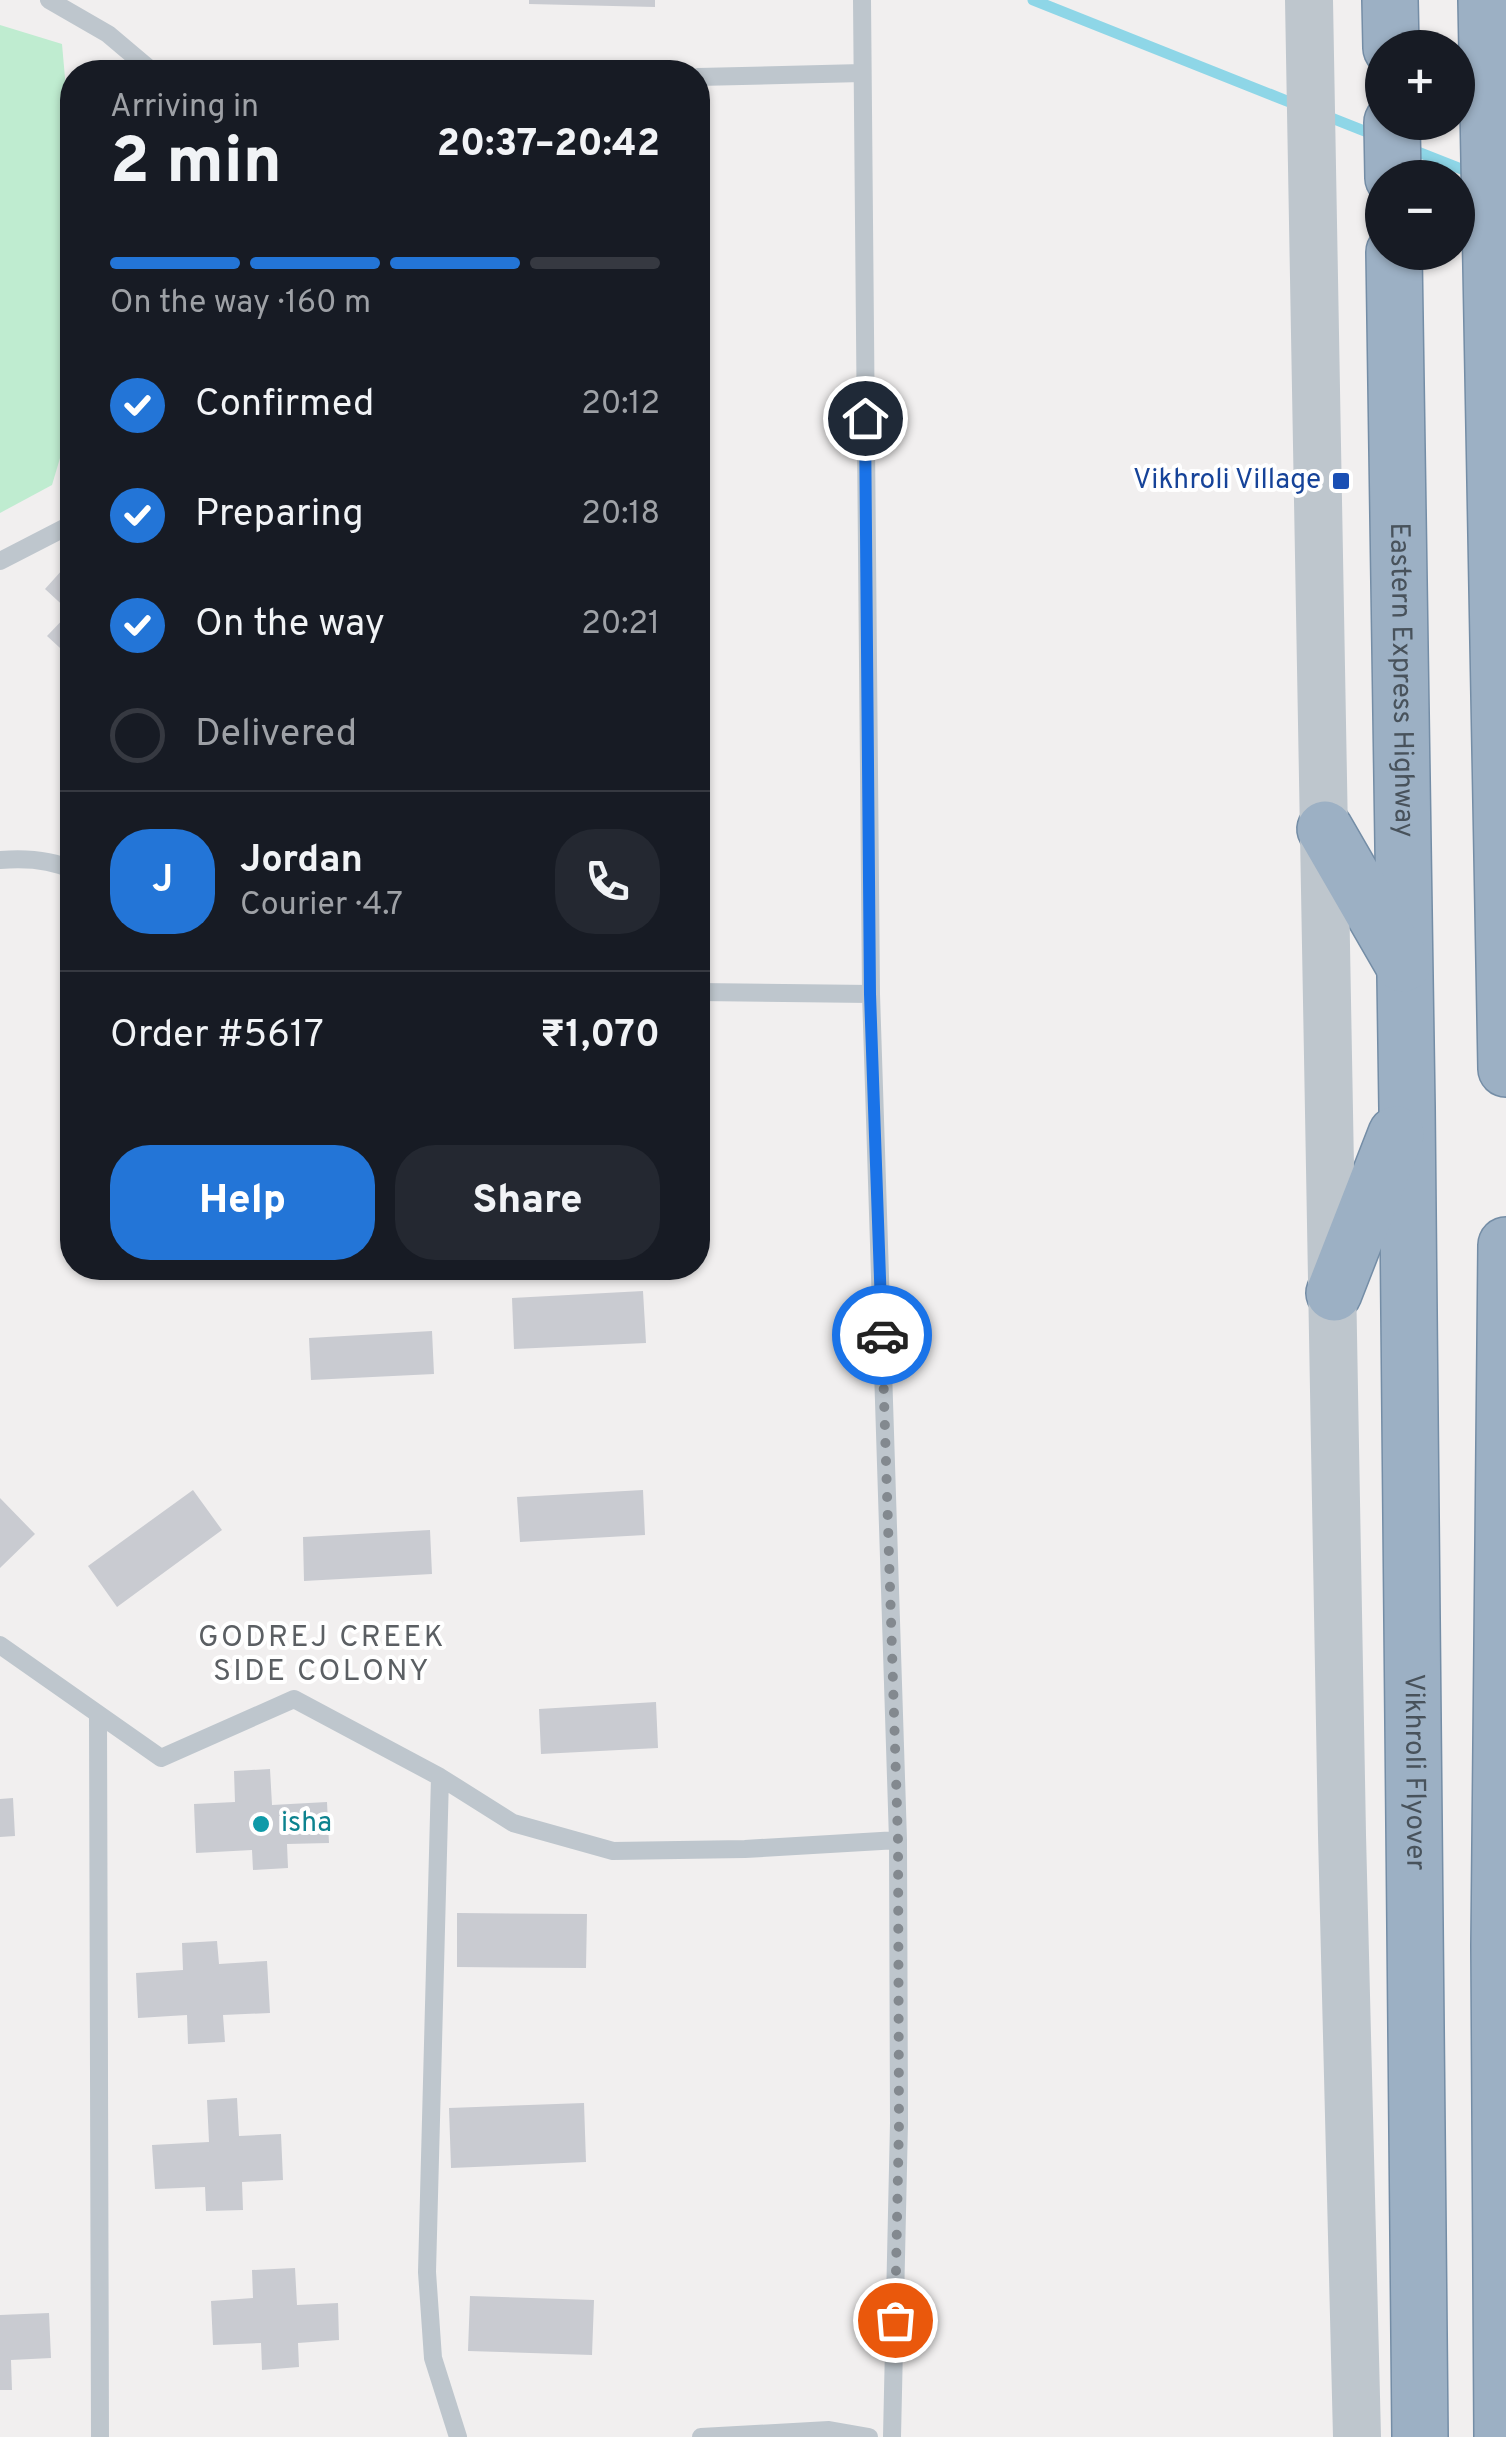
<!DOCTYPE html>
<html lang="en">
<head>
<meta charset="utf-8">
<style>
  :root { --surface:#171b24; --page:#242831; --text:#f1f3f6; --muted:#9ea1a6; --line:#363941; --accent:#2375d7 }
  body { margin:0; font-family:Overpass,sans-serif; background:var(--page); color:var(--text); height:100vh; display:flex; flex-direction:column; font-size:38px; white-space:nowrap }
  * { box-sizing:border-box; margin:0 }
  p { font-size:32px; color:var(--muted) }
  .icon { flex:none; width:55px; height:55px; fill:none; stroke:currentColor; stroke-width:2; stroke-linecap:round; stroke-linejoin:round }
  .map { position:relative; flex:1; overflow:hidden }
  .details { position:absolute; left:60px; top:60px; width:650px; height:1220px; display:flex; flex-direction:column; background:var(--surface); border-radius:40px; box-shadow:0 2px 8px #0004 }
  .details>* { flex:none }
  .tools { position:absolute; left:1365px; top:30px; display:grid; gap:20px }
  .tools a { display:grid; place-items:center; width:110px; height:110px; border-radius:50%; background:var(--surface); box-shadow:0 2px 8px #0004; font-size:50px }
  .pin { position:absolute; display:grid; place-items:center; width:85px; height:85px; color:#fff; margin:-42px; border:5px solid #fff; border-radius:50%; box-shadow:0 2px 10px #0007 }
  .courier { position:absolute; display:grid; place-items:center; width:100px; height:100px; margin:-50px; border:8px solid #1a73e8; border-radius:50%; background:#fff; color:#222; box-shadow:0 2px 12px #0007 }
  .head em { font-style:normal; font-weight:800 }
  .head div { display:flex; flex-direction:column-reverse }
  .head { display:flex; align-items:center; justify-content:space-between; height:170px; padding:0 50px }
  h1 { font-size:65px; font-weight:800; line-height:75px }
  .bar { display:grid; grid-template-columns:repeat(4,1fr); gap:15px 10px; align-content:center; height:120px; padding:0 50px }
  .bar i { height:12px; border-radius:8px; background:var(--line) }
  .bar .selected { background:var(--accent) }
  .bar p { grid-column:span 4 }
  .line { display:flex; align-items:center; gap:25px; padding:0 50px; border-top:2px solid var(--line) }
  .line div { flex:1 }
  .round { display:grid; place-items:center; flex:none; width:105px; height:105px; border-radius:40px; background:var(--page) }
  ol { padding:0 50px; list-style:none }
  li { display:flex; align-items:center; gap:30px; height:110px }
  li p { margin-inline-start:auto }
  li .icon { padding:10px; border-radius:50%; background:var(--accent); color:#fff; stroke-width:4 }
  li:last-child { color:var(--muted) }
  li i { width:55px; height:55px; border:5px solid var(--line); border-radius:50% }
  .cta { display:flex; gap:20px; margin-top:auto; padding:20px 50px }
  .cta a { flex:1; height:115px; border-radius:40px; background:var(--accent); color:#fff; font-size:40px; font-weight:800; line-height:115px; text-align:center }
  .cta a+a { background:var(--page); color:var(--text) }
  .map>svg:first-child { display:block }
  .green { fill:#bfecd0 }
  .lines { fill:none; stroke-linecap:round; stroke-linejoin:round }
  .stream { stroke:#8ed6e7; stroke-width:11 }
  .building { fill:#c9cbd1 }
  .trunk-casing { stroke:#748da6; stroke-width:58 }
  .service { stroke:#bec6cd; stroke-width:18 }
  .tertiary { stroke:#bec6cd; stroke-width:48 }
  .trunk { stroke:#9cb0c4; stroke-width:55 }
  .done { stroke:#83898f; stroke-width:10; stroke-dasharray:0 18 }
  .route { stroke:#1a73e8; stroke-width:12 }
  .transit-dot { fill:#1a4fb4; stroke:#fff; stroke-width:4 }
  .culture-dot { fill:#0f9aa8; stroke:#fff; stroke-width:4 }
  .labels { text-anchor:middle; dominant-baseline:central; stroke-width:8; stroke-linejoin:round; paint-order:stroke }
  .transit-label { font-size:28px; fill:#164399; stroke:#fff; text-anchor:end }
  .street-label { font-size:28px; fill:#48525b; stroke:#fff }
  .culture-label { font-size:28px; fill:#0d838f; stroke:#fff; text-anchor:start }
  .neighbourhood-label { font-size:30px; letter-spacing:2.5px; fill:#5b5f63; stroke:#fff }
</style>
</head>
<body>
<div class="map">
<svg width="1506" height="2437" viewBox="0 0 1506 2437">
  <rect width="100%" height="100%" fill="#f1efef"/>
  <path class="green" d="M 0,25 L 62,44 L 72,157 L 72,418 L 52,485 L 0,513 Z"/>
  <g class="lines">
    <path class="stream" d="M 1033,0 L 1297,105
      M 1324,115 L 1377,136
      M 1408,148 L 1474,174"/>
  </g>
  <path class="building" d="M 529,0 L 655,0 L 655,7 L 529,4 Z
    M 72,559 L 72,659 L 47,636 L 70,612 L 45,589 Z
    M 643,1291 L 646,1343 L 514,1349 L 512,1298 Z
    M 432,1331 L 434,1374 L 311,1380 L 309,1338 Z
    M 193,1490 L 222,1530 L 117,1607 L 88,1566 Z
    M 643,1490 L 645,1535 L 520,1542 L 517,1497 Z
    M 0,1498 L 35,1534 L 0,1568 Z
    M 430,1530 L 432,1574 L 304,1581 L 303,1537 Z
    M 656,1702 L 658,1748 L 541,1754 L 539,1709 Z
    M 270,1769 L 272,1805 L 327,1802 L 329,1843 L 287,1844 L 288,1868 L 253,1870 L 252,1850 L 196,1853 L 194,1804 L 235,1802 L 234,1771 Z
    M 13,1798 L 15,1836 L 0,1837 L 0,1799 Z
    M 457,1913 L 587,1914 L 586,1968 L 457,1967 Z
    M 217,1941 L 219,1964 L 267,1961 L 270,2013 L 223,2015 L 225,2042 L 188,2044 L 187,2015 L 138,2018 L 136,1973 L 183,1970 L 182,1943 Z
    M 237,2098 L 239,2136 L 281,2134 L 283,2180 L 242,2182 L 243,2210 L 206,2211 L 205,2187 L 155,2189 L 152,2145 L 209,2142 L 207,2100 Z
    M 584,2103 L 586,2162 L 451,2168 L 449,2108 Z
    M 295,2268 L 297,2305 L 338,2303 L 339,2340 L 298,2343 L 299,2367 L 262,2370 L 261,2343 L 213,2345 L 211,2301 L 253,2298 L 252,2270 Z
    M 470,2296 L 594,2300 L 592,2355 L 468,2351 Z
    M 49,2313 L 51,2358 L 11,2360 L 12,2390 L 0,2390 L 0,2315 Z"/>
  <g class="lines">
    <defs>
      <g id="trunk">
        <path d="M 1390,0 L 1391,48"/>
        <path d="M 1486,0 L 1506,1069"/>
        <path d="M 1392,122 L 1393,178"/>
        <path id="s1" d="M 1394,252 L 1407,1108 L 1420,2437"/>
        <path d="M 1325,829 L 1403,964"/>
        <path d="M 1334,1293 L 1396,1134"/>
        <path d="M 1502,2437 L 1499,1946 L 1506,1245"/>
      </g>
    </defs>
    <use href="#trunk" class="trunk-casing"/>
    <path class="service" d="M 49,0 L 108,34 L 153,72
      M 862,0 L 871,994 L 898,1840 L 899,2123 L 892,2437
      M 698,77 L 862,73
      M 0,561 L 72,524
      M 0,860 C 25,858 50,859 72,870
      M 698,992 L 871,994
      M 0,1645 L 161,1758 L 294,1699 L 440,1777 L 513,1823 L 613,1851 L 745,1849 L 898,1840
      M 98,1714 L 100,2437
      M 440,1777 L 427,2272 L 433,2358 L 458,2437
      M 701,2437 L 829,2430 L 869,2437"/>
    <path class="tertiary" d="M 1309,0 L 1342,1835 L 1357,2437"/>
    <use href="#trunk" class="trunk"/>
  </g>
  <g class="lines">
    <path class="done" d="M 882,1335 L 898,1840 L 899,2123 L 895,2320"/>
    <path class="route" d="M 865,418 L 870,994 L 882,1335"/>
  </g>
  <rect class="transit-dot" x="1331" y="471" width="20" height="20" rx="5"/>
  <circle class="culture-dot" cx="261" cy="1824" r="10"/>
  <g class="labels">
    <g class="transit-label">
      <text x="1321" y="481">Vikhroli Village</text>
    </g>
    <g class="street-label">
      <text stroke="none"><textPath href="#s1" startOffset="428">Eastern Express Highway</textPath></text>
      <text stroke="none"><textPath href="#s1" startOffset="1520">Vikhroli Flyover</textPath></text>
    </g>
    <g class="culture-label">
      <text x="281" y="1824">isha</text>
    </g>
    <g class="neighbourhood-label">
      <text x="322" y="1638">GODREJ CREEK<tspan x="322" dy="34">SIDE COLONY</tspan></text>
    </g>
  </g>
</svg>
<div class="tools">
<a>+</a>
<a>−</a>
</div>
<div class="pin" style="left:895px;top:2320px;background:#ea580c"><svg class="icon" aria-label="bag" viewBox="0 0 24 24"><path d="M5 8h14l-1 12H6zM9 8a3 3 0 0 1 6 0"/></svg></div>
<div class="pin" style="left:865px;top:418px;background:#1f2937"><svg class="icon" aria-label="home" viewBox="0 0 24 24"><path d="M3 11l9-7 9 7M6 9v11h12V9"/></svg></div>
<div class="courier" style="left:882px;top:1335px"><svg class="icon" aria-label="car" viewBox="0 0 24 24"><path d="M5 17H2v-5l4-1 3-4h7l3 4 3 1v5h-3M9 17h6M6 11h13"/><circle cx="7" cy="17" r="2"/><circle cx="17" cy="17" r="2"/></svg></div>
<section class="details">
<div class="head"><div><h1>2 min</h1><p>Arriving in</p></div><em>20:37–20:42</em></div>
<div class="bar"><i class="selected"></i><i class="selected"></i><i class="selected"></i><i></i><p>On the way · 160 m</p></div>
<ol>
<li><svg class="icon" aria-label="check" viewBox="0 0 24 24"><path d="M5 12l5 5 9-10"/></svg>Confirmed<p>20:12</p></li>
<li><svg class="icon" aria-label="check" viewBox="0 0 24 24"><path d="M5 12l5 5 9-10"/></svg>Preparing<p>20:18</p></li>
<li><svg class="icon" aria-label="check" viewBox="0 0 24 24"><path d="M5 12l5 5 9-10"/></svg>On the way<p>20:21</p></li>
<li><i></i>Delivered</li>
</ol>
<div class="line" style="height:180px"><b class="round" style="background:var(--accent);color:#fff">J</b><div><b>Jordan</b><p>Courier · 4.7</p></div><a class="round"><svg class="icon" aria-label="phone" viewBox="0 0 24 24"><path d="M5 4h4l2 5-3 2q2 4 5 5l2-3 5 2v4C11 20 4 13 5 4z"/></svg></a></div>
<div class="line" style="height:130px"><div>Order #5617</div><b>₹1,070</b></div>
<div class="cta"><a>Help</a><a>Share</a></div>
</section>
</div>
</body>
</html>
